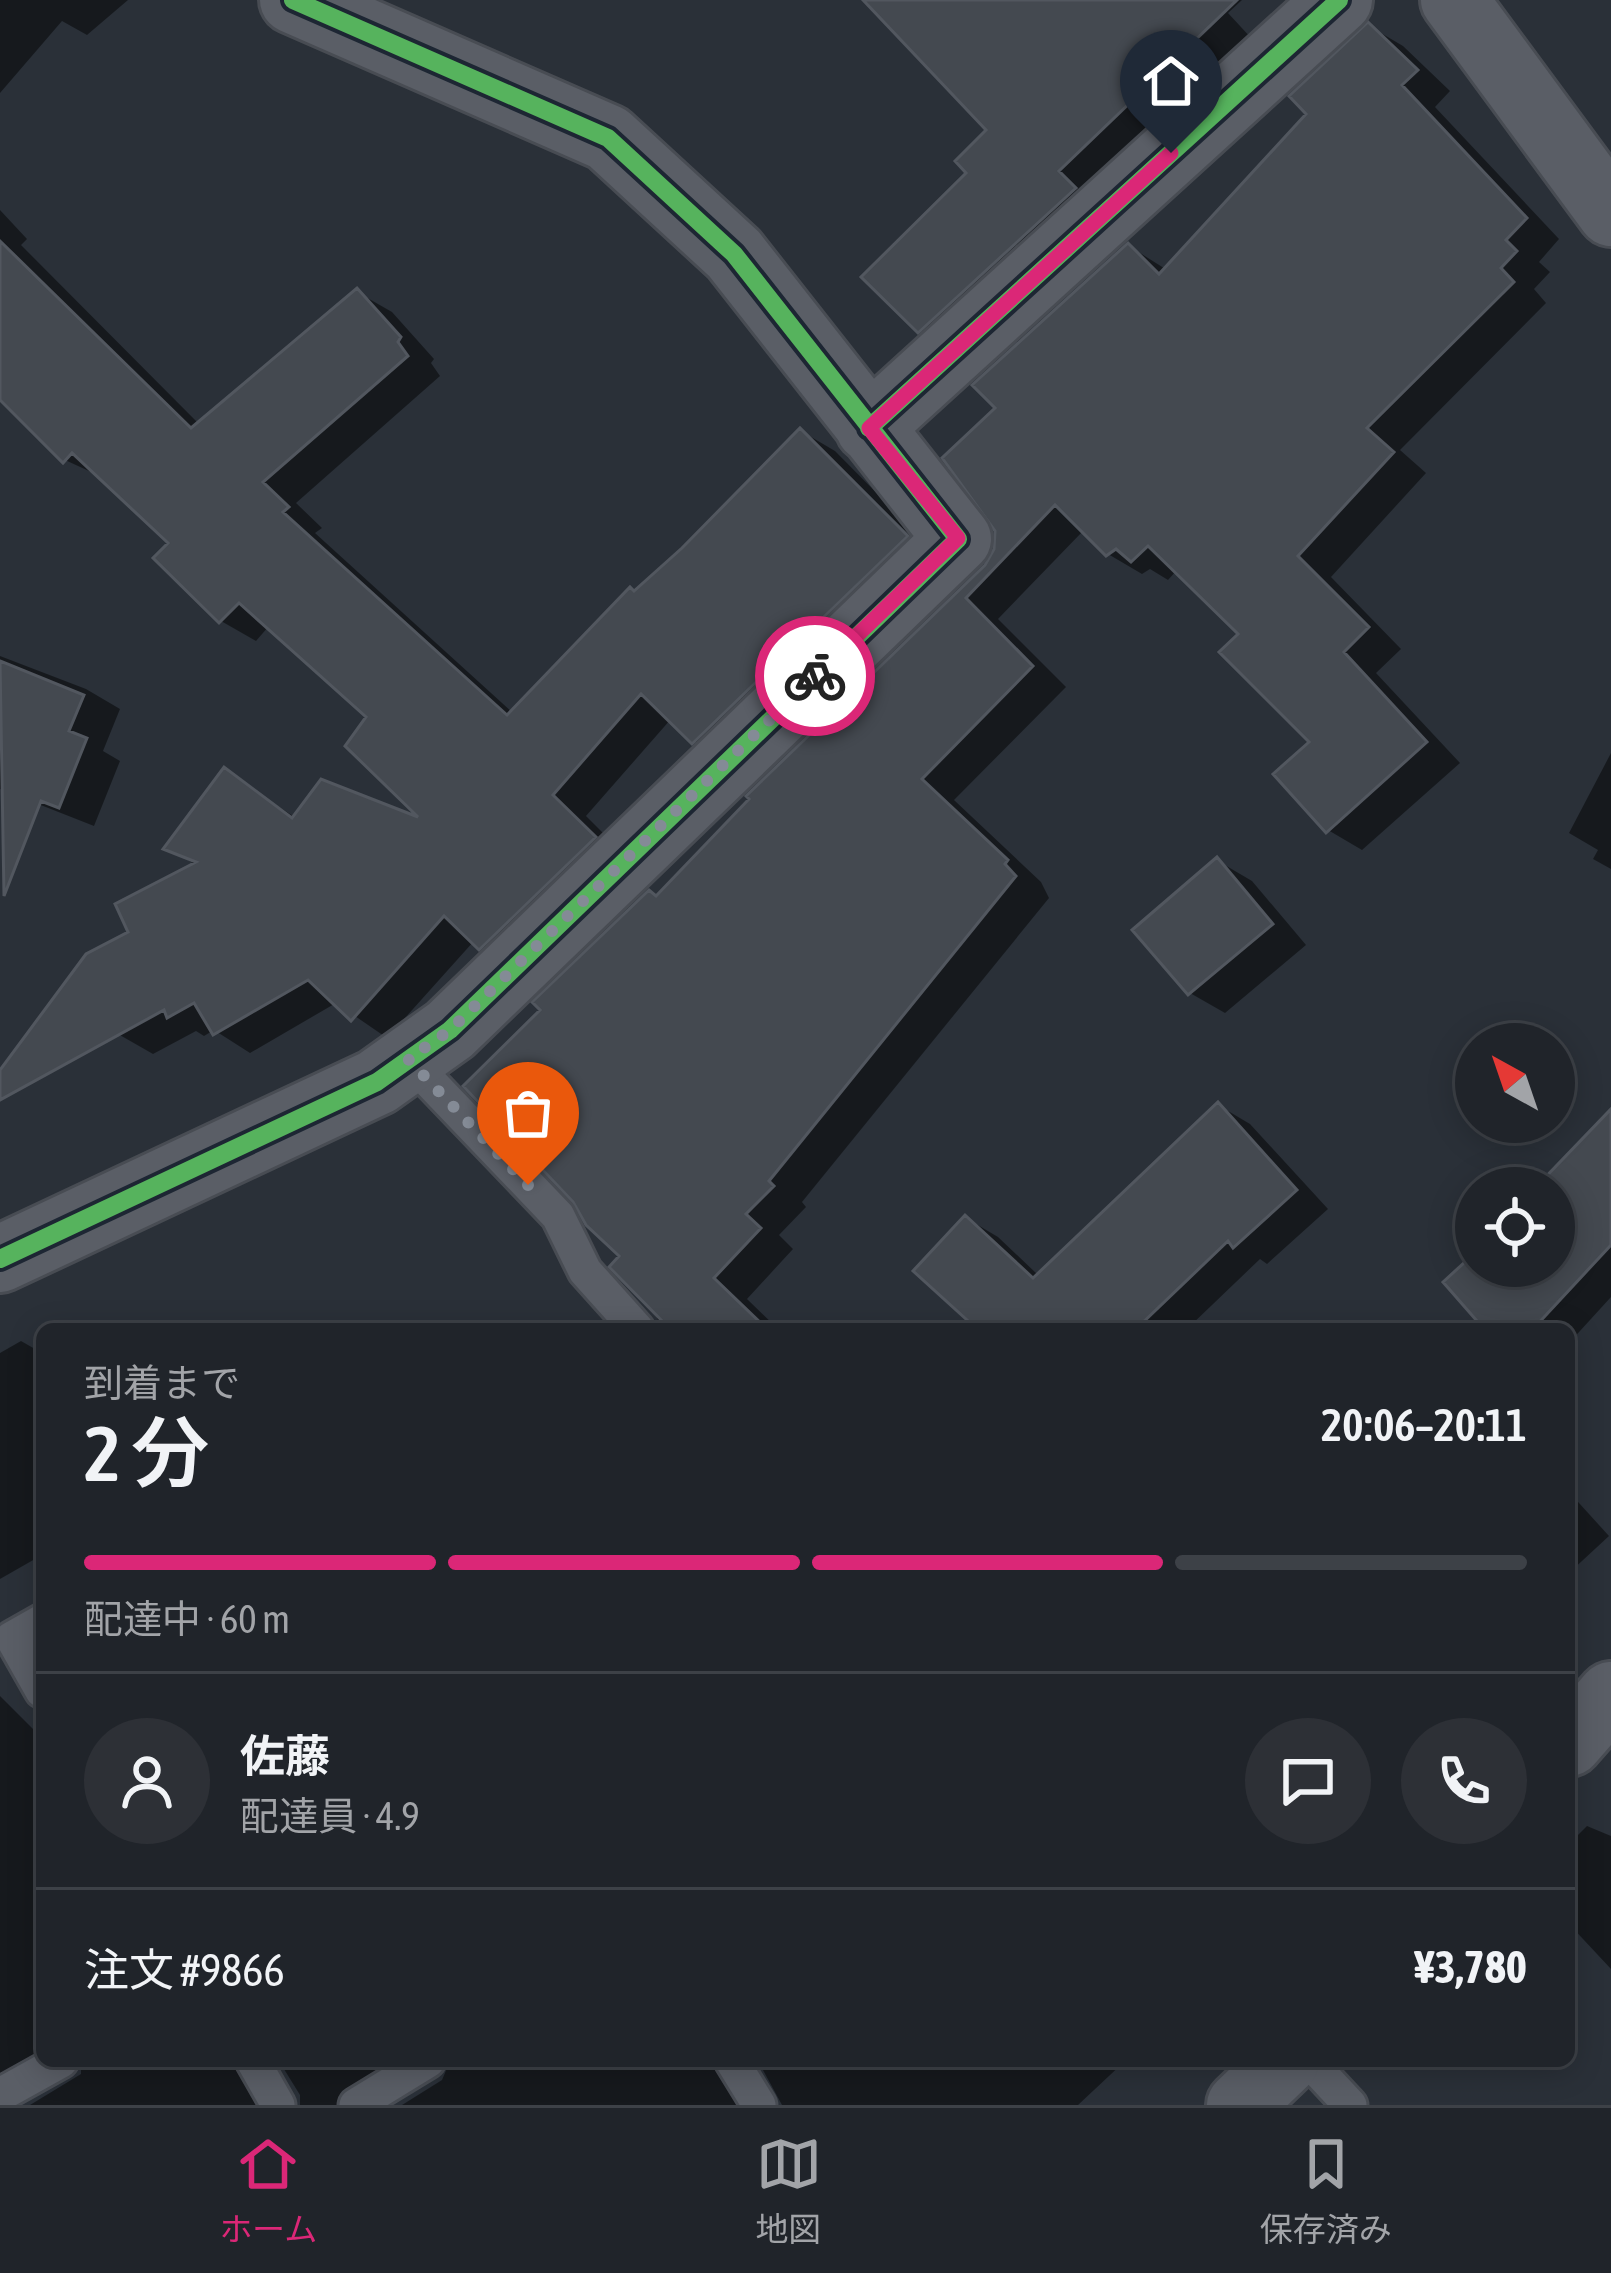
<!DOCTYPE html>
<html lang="ja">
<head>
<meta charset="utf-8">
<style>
  :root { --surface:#20242a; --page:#2d3036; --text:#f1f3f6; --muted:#a2a4a8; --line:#3d4147; --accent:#db2777 }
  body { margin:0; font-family:"Asap Condensed","Noto Sans JP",sans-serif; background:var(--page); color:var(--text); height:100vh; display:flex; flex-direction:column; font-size:45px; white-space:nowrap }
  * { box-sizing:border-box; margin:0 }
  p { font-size:39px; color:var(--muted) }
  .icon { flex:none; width:66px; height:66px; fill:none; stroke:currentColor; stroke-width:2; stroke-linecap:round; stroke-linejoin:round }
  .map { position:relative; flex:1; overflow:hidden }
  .panel { position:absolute; left:36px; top:1323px; width:1539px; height:744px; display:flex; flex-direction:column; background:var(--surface); border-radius:18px; box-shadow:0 6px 30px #0003,0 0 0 3px var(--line) }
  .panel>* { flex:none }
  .needle { width:78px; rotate:320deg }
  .fabs { position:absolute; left:1455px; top:1023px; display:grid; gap:24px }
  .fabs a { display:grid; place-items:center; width:120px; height:120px; border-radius:50%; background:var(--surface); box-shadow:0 6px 30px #0003,0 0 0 3px var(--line); font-size:60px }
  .pin { position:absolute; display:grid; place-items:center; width:102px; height:102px; color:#fff; margin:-123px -51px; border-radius:50% 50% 50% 0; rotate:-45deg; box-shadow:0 0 12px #0007 }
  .pin .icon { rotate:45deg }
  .courier { position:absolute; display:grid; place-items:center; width:120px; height:120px; margin:-60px; border:9px solid #db2777; border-radius:50%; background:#fff; color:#222; box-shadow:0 3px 15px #0007 }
  .headline em { font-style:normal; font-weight:600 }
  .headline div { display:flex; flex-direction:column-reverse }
  .headline { display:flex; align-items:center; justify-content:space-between; height:204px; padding:0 48px }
  h1 { font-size:78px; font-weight:600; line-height:90px }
  .bar { display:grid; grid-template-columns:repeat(4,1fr); gap:18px 12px; align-content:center; height:144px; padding:0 48px }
  .bar i { height:15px; border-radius:9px; background:var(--line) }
  .bar .active { background:var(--accent) }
  .bar p { grid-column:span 4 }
  .line { display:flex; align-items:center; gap:30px; padding:0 48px; border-top:3px solid var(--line) }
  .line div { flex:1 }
  .round { display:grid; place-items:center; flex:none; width:126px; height:126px; border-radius:63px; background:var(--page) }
  .tab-bar { display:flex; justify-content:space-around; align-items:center; height:168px; border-top:3px solid var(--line); background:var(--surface); font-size:33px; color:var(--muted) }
  .tab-bar a { display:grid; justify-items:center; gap:6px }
  .tab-bar .active { color:var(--accent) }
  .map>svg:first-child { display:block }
  .shadow { fill:#0007 }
  .building { fill:#444950; stroke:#52575f; stroke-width:3 }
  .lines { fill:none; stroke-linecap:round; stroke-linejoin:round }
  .service-casing { stroke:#484c53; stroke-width:39 }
  .minor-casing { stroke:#484c53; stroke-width:72 }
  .service { stroke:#5a5e66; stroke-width:33 }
  .minor { stroke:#5a5e66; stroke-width:66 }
  .cycleway-casing { stroke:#1d2633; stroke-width:26 }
  .cycleway { stroke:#56b35d; stroke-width:18 }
  .done { stroke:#848b96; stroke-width:12; stroke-dasharray:0 21.6 }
  .route { stroke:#db2777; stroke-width:15 }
</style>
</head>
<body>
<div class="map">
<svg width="1611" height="2105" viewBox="0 0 1611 2105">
  <rect width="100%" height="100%" fill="#2a3038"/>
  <path class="shadow" d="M 0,0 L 128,0 L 87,35 L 62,21 L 0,93 Z
    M 867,0 L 1242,0 L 1228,13 L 1253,40 L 956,351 L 920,330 L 970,173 L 990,130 Z
    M 1369,26 L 1403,46 L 1450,91 L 1435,107 L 1559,239 L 1539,262 L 1550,272 L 1534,289 L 1546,303 L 1400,450 L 1426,473 L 1331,577 L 1401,649 L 1376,673 L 1460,763 L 1362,850 L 1328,830 L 1314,742 L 1242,635 L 1177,570 L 1168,580 L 1150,569 L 1142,574 L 1108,554 L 1084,530 L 998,619 L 1066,687 L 954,800 L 1041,882 L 1049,898 L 802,1202 L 806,1207 L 779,1235 L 793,1249 L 747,1299 L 778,1329 L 663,1329 L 623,1256 L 658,898 L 987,567 L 997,550 L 1000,408 L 1129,246 L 1167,270 L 1310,114 Z
    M 0,210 L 27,239 L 21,245 L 199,424 L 357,292 L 392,312 L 434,359 L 431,363 L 440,376 L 296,503 L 322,528 L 315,533 L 513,713 L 801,431 L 835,451 L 940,557 L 728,761 L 694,741 L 671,719 L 586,816 L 628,858 L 515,968 L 474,941 L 387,1038 L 336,1003 L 250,1053 L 214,1030 L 204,1036 L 196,1031 L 153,1054 L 118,1034 L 132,934 L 196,865 L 168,848 L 225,771 L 296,818 L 430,825 L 370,717 L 269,626 L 256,641 L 221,621 L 157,558 L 172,543 L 102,477 L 65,460 L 0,396 Z
    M 0,656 L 86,689 L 120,709 L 103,751 L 120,761 L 94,826 L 0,789 Z
    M 1611,753 L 1611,869 L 1593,859 L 1598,850 L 1569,833 Z
    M 1218,861 L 1252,881 L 1306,945 L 1225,1013 L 1190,993 Z
    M 1218,1105 L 1250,1124 L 1328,1209 L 1267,1264 L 1260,1259 L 1187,1329 L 988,1329 L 966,1218 L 998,1237 L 1037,1274 Z
    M 1611,1113 L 1611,1297 L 1569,1343 L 1569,1329 L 1488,1329 L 1448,1283 L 1476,1254 L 1476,1266 L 1554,1266 L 1554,1188 L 1539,1188 Z
    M 21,1341 L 42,1353 L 42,1555 L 0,1579 L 0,1353 Z
    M 1569,1492 L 1609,1536 L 1569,1573 Z
    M 0,1696 L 42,1738 L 42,2061 L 0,2105 Z
    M 1587,1826 L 1611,1836 L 1611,1969 L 1569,1924 L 1569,1844 Z
    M 81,2061 L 272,2061 L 264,2066 L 272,2105 L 30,2105 L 81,2074 Z
    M 279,2061 L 449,2061 L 372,2105 L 300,2105 L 300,2095 Z
    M 450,2061 L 749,2061 L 740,2105 L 402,2105 L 442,2080 Z
    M 758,2061 L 1125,2061 L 1078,2105 L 782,2105 Z"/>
  <path class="building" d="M 863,0 L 1237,0 L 1059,171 L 1076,188 L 918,333 L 861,277 L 966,173 L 955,161 L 986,130 Z
    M 1368,22 L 1418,70 L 1402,85 L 1527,218 L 1506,240 L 1517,251 L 1501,268 L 1514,282 L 1367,428 L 1394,452 L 1298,556 L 1369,627 L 1344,652 L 1427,742 L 1326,833 L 1273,774 L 1309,742 L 1219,652 L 1238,634 L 1148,546 L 1131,562 L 1116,549 L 1106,556 L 1055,505 L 966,598 L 1033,666 L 922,779 L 1008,860 L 1005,864 L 1016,876 L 769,1181 L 774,1186 L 746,1214 L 761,1228 L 714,1278 L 767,1329 L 670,1329 L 609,1267 L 619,1256 L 586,1225 L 573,1202 L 463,1086 L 540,1010 L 532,1002 L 649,890 L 656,896 L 749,799 L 746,796 L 985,565 L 994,549 L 995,531 L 942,458 L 995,408 L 972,385 L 1128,243 L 1159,274 L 1306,114 L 1289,96 Z
    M 0,241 L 191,428 L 357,288 L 401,337 L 398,342 L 408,356 L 263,482 L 289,507 L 283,512 L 507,715 L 630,587 L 634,591 L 682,548 L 800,428 L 908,536 L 692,744 L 641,694 L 553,795 L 596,837 L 479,950 L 444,916 L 351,1021 L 308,980 L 213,1035 L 194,1003 L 167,1018 L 164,1010 L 0,1100 L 0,1070 L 86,954 L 128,932 L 115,904 L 196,862 L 163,849 L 224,767 L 292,818 L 321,779 L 418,817 L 345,746 L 366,717 L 239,603 L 219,623 L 153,558 L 168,543 L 72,453 L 63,463 L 0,400 Z
    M 0,661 L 84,695 L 69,731 L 87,738 L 59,808 L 41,801 L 4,896 Z
    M 1217,857 L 1273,924 L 1188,995 L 1132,930 Z
    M 1218,1102 L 1297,1190 L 1233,1248 L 1228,1241 L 1136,1329 L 977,1329 L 913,1271 L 965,1215 L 1033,1278 Z
    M 1611,1109 L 1611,1245 L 1533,1329 L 1484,1329 L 1443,1282 L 1476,1252 L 1476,1266 L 1554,1266 L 1554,1188 L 1535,1188 Z"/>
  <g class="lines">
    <defs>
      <path id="service" d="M 408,1059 L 558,1216 L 585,1271 L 637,1329
        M 42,1621 L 12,1638 L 42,1691
        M 253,2061 L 278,2105
        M 732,2061 L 759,2105
        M 1309,2061 L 1350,2105
        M 0,2095 L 61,2061
        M 356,2105 L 428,2061"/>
      <path id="minor" d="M 1454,0 L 1611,213
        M 869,428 L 1339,0
        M 0,1259 L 377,1082 L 450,1030 L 958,539 L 734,254 L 608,138 L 293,0
        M 1569,1743 L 1611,1695
        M 1240,2105 L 1286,2061"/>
    </defs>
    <use href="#service" class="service-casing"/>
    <use href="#minor" class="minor-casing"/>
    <use href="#service" class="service"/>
    <use href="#minor" class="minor"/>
    <defs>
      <path id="cycleway" d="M 869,428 L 1339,0
        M 0,1259 L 377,1082 L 450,1030 L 958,539 L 734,254 L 608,138 L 293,0"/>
    </defs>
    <use href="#cycleway" class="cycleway-casing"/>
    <use href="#cycleway" class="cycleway"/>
  </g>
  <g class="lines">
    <path class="done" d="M 528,1185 L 408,1059 L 450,1030 L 815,676"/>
    <path class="route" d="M 815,676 L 958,538 L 869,428 L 1171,153"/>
  </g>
</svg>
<div class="fabs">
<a><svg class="needle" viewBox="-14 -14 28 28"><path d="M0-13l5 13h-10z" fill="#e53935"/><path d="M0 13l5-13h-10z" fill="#a2a4a8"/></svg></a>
<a><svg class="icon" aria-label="locate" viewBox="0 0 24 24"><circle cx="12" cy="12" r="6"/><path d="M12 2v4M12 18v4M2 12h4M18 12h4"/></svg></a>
</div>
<div class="pin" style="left:528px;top:1185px;background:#ea580c"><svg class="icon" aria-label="bag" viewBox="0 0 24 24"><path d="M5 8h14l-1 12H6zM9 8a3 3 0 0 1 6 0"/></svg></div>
<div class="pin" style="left:1171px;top:153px;background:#1f2937"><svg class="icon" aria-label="home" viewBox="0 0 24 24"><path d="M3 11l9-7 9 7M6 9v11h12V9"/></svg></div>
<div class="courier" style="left:815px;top:676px"><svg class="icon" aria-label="bike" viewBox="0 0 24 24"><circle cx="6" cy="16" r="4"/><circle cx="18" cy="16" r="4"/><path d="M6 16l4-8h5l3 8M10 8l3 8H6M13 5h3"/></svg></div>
<section class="panel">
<div class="headline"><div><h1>2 分</h1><p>到着まで</p></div><em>20:06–20:11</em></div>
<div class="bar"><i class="active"></i><i class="active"></i><i class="active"></i><i></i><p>配達中 · 60 m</p></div>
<div class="line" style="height:216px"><a class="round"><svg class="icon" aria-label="person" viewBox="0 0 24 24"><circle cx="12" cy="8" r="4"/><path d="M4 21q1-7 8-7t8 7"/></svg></a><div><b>佐藤</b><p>配達員 · 4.9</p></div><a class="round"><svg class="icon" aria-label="chat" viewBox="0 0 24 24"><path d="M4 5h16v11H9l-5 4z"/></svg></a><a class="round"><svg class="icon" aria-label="phone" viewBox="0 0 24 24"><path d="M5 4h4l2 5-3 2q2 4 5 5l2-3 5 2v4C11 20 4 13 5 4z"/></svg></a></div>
<div class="line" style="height:156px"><div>注文 #9866</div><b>¥3,780</b></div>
</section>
</div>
<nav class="tab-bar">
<a class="active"><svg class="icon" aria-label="home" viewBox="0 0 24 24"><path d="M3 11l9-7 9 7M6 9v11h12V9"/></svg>ホーム</a>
<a><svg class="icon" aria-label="map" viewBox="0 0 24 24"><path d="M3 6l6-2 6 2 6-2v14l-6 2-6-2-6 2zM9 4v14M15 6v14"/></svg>地図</a>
<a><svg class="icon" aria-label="saved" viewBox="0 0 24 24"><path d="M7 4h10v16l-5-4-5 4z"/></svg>保存済み</a>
</nav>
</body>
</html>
